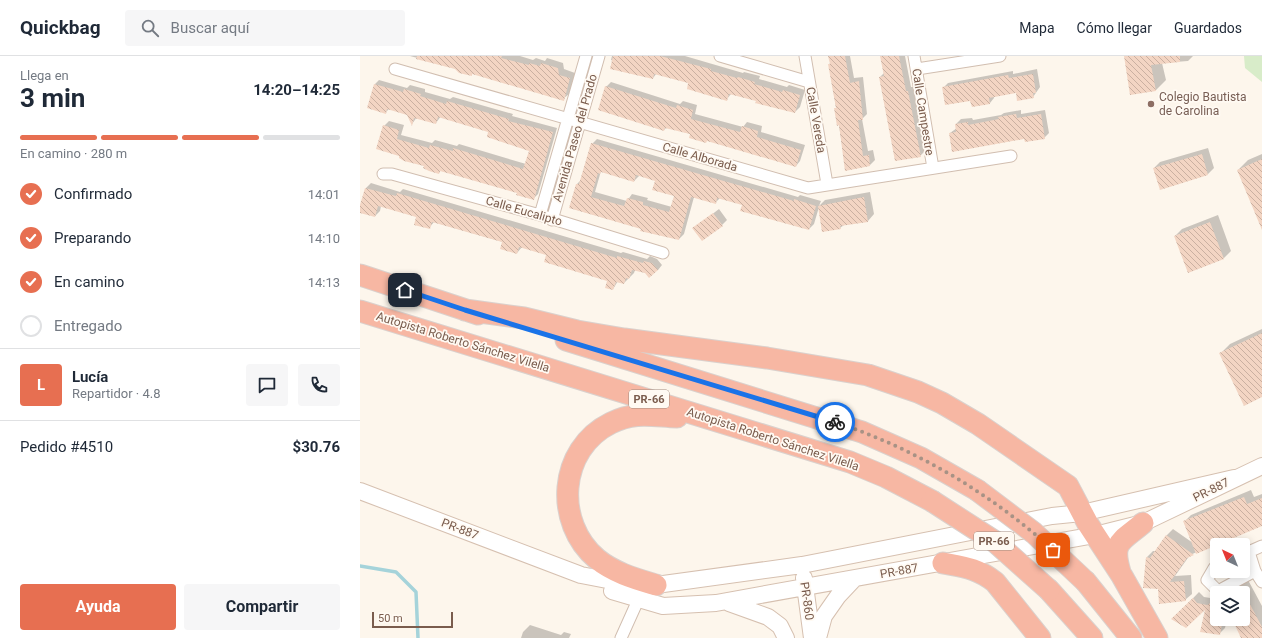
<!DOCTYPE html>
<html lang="es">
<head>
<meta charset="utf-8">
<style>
  :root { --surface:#fff; --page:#f6f6f7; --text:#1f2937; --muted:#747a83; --line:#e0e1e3; --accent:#e76f51 }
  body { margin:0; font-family:Roboto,sans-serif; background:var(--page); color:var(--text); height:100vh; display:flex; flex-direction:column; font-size:15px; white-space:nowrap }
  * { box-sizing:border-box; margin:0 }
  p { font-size:13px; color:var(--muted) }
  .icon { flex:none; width:22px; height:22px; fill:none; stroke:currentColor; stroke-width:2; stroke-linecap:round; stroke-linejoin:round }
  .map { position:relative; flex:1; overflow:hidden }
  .side { display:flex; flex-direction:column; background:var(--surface); width:360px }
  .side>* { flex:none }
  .needle { width:26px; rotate:317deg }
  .controls { position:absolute; left:850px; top:482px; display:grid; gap:8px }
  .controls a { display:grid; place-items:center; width:40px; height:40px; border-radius:4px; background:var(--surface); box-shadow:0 2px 10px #0003; font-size:20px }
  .scale { position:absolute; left:12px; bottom:10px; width:81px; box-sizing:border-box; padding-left:4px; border:2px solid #7a5c4d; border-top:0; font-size:11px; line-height:14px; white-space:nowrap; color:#7a5c4d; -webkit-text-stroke:3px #fffaf3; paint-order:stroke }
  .pin { position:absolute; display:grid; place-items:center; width:34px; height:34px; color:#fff; margin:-17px; border-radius:8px; box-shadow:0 2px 6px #0006 }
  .courier { position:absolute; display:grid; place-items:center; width:40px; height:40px; margin:-20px; border:3px solid #1a73e8; border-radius:50%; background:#fff; color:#222; box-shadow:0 1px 5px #0007 }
  .summary em { font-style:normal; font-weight:700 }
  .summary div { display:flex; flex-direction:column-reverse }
  .summary { display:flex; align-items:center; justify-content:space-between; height:68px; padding:0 20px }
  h1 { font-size:26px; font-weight:700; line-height:30px }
  .bar { display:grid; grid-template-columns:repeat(4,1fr); gap:6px 4px; align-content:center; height:48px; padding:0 20px }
  .bar i { height:5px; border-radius:3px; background:var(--line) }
  .bar .active { background:var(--accent) }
  .bar p { grid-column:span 4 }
  .line { display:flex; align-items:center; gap:10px; padding:0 20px; border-top:1px solid var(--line) }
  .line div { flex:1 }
  .round { display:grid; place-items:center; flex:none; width:42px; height:42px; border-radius:4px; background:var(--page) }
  ol { padding:0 20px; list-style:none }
  li { display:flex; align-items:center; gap:12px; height:44px }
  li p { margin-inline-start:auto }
  li .icon { padding:4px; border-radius:50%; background:var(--accent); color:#fff; stroke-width:4 }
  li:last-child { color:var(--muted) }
  li i { width:22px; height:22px; border:2px solid var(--line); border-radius:50% }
  .button { display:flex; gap:8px; margin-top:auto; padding:8px 20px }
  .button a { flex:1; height:46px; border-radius:4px; background:var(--accent); color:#fff; font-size:16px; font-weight:700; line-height:46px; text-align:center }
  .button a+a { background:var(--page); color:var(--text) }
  header { display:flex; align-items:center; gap:24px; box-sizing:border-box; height:56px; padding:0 20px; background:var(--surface); border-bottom:1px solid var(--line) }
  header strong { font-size:19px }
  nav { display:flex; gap:22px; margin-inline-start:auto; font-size:14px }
  .search { width:280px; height:36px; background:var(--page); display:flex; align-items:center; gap:10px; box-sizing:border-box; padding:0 14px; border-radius:4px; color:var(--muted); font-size:15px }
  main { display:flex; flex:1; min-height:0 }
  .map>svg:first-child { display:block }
  .park { fill:#d8ecc9 }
  .shadow { fill:#0003; fill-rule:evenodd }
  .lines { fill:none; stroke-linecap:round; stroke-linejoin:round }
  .stream { stroke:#a5d3da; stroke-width:3.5 }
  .building { fill:url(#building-back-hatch); fill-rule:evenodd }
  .street-casing { stroke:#d1beb0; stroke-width:13 }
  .secondary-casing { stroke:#d6c0b0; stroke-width:18 }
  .highway-casing { stroke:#dad1cd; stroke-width:23 }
  .street { stroke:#fff; stroke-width:11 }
  .secondary { stroke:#fff; stroke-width:16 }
  .highway { stroke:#f7b7a3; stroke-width:21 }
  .highway-bridge-casing { stroke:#dad1cd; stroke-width:23; stroke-linecap:butt }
  .highway-bridge { stroke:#f7b7a3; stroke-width:21 }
  .done { stroke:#a89285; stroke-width:4; stroke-dasharray:0 7.2 }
  .route { stroke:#1a73e8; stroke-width:5 }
  .education-dot { fill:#8d6e63; stroke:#fffaf3; stroke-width:1.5 }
  .labels { text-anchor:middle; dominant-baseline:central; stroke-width:3.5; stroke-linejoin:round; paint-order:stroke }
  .shield { fill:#fffaf3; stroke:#a28b7f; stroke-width:1 }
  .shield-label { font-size:11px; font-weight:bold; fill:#7a5c4d }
  .education-label { font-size:12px; fill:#785e54; stroke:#fffaf3; text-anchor:start }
  .street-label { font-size:12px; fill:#7a5c4d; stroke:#fffaf3 }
</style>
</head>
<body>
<header>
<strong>Quickbag</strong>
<div class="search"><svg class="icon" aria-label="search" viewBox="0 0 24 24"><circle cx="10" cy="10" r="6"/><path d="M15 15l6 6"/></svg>Buscar aquí</div>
<nav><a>Mapa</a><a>Cómo llegar</a><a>Guardados</a></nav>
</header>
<main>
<section class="side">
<div class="summary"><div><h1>3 min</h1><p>Llega en</p></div><em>14:20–14:25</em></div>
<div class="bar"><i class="active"></i><i class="active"></i><i class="active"></i><i></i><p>En camino · 280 m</p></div>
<ol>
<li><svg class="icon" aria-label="check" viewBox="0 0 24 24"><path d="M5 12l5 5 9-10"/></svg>Confirmado<p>14:01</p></li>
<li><svg class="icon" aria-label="check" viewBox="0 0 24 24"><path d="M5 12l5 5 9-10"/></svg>Preparando<p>14:10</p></li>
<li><svg class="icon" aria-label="check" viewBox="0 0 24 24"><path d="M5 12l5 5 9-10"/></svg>En camino<p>14:13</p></li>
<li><i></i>Entregado</li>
</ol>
<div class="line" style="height:72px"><b class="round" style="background:var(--accent);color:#fff">L</b><div><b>Lucía</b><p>Repartidor · 4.8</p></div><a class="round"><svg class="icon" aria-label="chat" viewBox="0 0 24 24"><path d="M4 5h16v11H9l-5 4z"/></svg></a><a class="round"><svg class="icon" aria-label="phone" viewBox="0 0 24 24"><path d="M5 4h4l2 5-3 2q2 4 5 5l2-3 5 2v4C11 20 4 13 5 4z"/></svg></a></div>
<div class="line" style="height:52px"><div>Pedido #4510</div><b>$30.76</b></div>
<div class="button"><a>Ayuda</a><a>Compartir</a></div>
</section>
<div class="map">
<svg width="902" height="582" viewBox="0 0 902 582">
  <defs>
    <pattern id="building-back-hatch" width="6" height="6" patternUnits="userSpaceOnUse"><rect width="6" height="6" fill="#f3d5c3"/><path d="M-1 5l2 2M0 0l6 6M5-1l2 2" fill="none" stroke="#cab0a1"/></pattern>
  </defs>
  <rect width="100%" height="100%" fill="#fdf6ec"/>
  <path class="park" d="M 884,0 L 902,0 L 902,26 L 885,12 Z"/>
  <path class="shadow" d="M 50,0 L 160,0 L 173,4 L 176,2 L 185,5 L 187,2 L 203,7 L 204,13 L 215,17 L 209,38 L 203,43 L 113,17 L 111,19 L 95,12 Z
    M 252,0 L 325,0 L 383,17 L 384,16 L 400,20 L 399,23 L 427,31 L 429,29 L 445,34 L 440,51 L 435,56 L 372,37 L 366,44 L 330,26 L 297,17 L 293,22 L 251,4 Z
    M 469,0 L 490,0 L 494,22 L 503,21 L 507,58 L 502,63 L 508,95 L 513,94 L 515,104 L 510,109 L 486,113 L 469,8 L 471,7 Z
    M 521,0 L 545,0 L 551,31 L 553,31 L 565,95 L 560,100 L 520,21 L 524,17 Z
    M 765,0 L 833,0 L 828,5 L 802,7 L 806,24 L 796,34 Z
    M 677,13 L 680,31 L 673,41 L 657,36 L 634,40 L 634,42 L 630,47 L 611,44 L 583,32 L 588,27 L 653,15 L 653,18 Z
    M 19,24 L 47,32 L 50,29 L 65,33 L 65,36 L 90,43 L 93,41 L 153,58 L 152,60 L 197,72 L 178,138 L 174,142 L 158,136 L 81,114 L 79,117 L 65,110 L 44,104 L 24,70 L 29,65 L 44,69 L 41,79 L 72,87 L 75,84 L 97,90 L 99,88 L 166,108 L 170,94 L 130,75 L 81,60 L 76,67 L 57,61 L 52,68 L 48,58 L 29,53 L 26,56 L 14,29 Z
    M 251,26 L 320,48 L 323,45 L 337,49 L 335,58 L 383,71 L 387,66 L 402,70 L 401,76 L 445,89 L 440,105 L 436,110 L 307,71 L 304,74 L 246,31 Z
    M 661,54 L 661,58 L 685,54 L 689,77 L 684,82 L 590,77 L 597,72 L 596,68 L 601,63 L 612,62 L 613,64 L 641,59 L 644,57 Z
    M 237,83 L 438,141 L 440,139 L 461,145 L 459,150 L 465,144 L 510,136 L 514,158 L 508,165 L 484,169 L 480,172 L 459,151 L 454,168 L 449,173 L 383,148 L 360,142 L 355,147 L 334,141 L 324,178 L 319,183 L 210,152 L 217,128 L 221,124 L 232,88 ZM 241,115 L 274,125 L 280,119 L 296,124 L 315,139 L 312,151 L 287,144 L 288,142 L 272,138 L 267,145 L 235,136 Z
    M 848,92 L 854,112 L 848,118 L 794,112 L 800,106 Z
    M 902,98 L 902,172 L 878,114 L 888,104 Z
    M 11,127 L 40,136 L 43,133 L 60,138 L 261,197 L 263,196 L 287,203 L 290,200 L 297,203 L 302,209 L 298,214 L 286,217 L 275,214 L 274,217 L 264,227 L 258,225 L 253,233 L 248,224 L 187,198 L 162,191 L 157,197 L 143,186 L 74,166 L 69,172 L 58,161 L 21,150 L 20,155 L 15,160 L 0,156 L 6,132 Z
    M 359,153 L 367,164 L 362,169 L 334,172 Z
    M 858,159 L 871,195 L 864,202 L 829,216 L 815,180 L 822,173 Z
    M 902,273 L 902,340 L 860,298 L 870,288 Z
    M 891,434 L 894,441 L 902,438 L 902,468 L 830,499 L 815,520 L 831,519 L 832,538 L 825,544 L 799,532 L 787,501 L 793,495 L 796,495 L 806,480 L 813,473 L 833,487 L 824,466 L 831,459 Z
    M 888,524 L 902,550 L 902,582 L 883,582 L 873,563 L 883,563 L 883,537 L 866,537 Z
    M 839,536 L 844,541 L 857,543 L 857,563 L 867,563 L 865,572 L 859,578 L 846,551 L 813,563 Z
    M 170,569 L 201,579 L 204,576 L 211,578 L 209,582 L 161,582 L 163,576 Z"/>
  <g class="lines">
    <path class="stream" d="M 0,510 L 36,516 L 56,536 L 58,582"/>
  </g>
  <path class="building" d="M 57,0 L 142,0 L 141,2 L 169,9 L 169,7 L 180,10 L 181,7 L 198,12 L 199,19 L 210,22 L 204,45 L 112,18 L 112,20 L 99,17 L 95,13 L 56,3 Z
    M 253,0 L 300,0 L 351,13 L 351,15 L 377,22 L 378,21 L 395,26 L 394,28 L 422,36 L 423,34 L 440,39 L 435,57 L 395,47 L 396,45 L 369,38 L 367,45 L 327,33 L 328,27 L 294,18 L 293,23 L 250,13 Z
    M 468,0 L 485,0 L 490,27 L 499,25 L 503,64 L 498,64 L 503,100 L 509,99 L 510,110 L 485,115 L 479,69 L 477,70 L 474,52 L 476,52 L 468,8 L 470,8 Z
    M 520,0 L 539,0 L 546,35 L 548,35 L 561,101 L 535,105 L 519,21 L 524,20 Z
    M 764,0 L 820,0 L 820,6 L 791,9 L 796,35 L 770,39 Z
    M 673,18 L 676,37 L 673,37 L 674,42 L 657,45 L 656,37 L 629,42 L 630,48 L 612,51 L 610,45 L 585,49 L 582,31 L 648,19 L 649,22 Z
    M 14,28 L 43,36 L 44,33 L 61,38 L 60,40 L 86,48 L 87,45 L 149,63 L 148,65 L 193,76 L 174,144 L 156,139 L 157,137 L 80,115 L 79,118 L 69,115 L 63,112 L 64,110 L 44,105 L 39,102 L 39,100 L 16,93 L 23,69 L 39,74 L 37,83 L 69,92 L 70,89 L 93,95 L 93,92 L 163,113 L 169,95 L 127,81 L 128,76 L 78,61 L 76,68 L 54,62 L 52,70 L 47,59 L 27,53 L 26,58 L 7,52 Z
    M 245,30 L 316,52 L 317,49 L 333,54 L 331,63 L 380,76 L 382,70 L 398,75 L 397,81 L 441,94 L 436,111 L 347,85 L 346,87 L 329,82 L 330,78 L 305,72 L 304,75 L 238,54 Z
    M 656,58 L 657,62 L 681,58 L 685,83 L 665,86 L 664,83 L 592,96 L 589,77 L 596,76 L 595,68 L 608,66 L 608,69 L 639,63 L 638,61 Z
    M 231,87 L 434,145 L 434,143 L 456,150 L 449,174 L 380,155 L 382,149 L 357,142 L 356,148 L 331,141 L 319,184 L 280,175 L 281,173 L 209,152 L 216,128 L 219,128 ZM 241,116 L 274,126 L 276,119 L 295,125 L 292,134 L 314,140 L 309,156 L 283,149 L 283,146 L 267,142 L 264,150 L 231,141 L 238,117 L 240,118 Z
    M 842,98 L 848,119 L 800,134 L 793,112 Z
    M 902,103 L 902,174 L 877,114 Z
    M 5,132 L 36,140 L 37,137 L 54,142 L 257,202 L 257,200 L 283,207 L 284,205 L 292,207 L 298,214 L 289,222 L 285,217 L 272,214 L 269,223 L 266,222 L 264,228 L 256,226 L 253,234 L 245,232 L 247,225 L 184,206 L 186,199 L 159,191 L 157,198 L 140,193 L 142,186 L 72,166 L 70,173 L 54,169 L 56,161 L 18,150 L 15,161 L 0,157 L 0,149 Z
    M 504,141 L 508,166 L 480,170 L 481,173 L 462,176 L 458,150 Z
    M 353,157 L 363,170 L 342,185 L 332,172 Z
    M 850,166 L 864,203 L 828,217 L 814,180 Z
    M 902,277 L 902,341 L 884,350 L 859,297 Z
    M 884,441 L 887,448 L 902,442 L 902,470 L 836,498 L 823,465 Z
    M 806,479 L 834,499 L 827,502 L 810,526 L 824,525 L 826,545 L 799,548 L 798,533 L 783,532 L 786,501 L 790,502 Z
    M 883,535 L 902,571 L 902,582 L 881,582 L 872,563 L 883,563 Z
    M 833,542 L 837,547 L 847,549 L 857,543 L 857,563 L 863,563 L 860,579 L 840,576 L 845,554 L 826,572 L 811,563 Z"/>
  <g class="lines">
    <defs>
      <path id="street" d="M 360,0 L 449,26
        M 445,0 L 467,128
        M 554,0 L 573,112
        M 35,13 L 448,132 L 651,100
        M 557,13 L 640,0
        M 23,118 L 32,118 L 180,159 L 303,197
        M 180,159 L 226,0
        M 192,164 L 239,0
        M 889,496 L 895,515 L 902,526
        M 884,498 L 902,490
        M 857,510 L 854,512 L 847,524 L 858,535 L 895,515
        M 261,582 L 279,542"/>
      <path id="secondary" d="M 0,435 L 221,519 L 278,530 L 296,529 L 442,509 L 692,460 L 722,457 L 874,422
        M 444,522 L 452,582
        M 252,535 L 303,550 L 356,547 L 735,479 L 783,467 L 902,410
        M 369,547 L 408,561 L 420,570 L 426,582
        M 458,582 L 464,560 L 478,540 L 494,523"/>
      <path id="highway" d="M 0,219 L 118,258
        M 105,254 L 164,262 L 217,275 L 264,283 L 407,302 L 508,319 L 558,336 L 582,347 L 618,368 L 708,430 L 728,468 L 762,520 L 797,582
        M 0,255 L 490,406 L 526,421 L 572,445
        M 206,284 L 502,376 L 561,402 L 617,434
        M 583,507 C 604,511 617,512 635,526 L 680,582
        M 760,516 C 751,485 761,486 783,467
        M 726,526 L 771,582
        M 296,529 C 276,523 254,517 237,503 C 194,467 198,393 251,367 C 275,355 292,360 317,361
        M 689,534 L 732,582"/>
    </defs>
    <use href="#street" class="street-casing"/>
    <use href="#secondary" class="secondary-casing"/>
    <use href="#highway" class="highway-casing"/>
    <use href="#street" class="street"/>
    <use href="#secondary" class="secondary"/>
    <use href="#highway" class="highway"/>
    <defs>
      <path id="highway-bridge" d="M 617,434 L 674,477 L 726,526
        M 572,445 L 634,485 L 689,534"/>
    </defs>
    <use href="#highway-bridge" class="highway-bridge-casing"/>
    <use href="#highway-bridge" class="highway-bridge"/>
  </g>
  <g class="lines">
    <path class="done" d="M 475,366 C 556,393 630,437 693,494"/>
    <path class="route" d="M 45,234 L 105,254 L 475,366"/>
  </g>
  <circle class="education-dot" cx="791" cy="48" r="4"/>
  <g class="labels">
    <g class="shield">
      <rect x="269" y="334" width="40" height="18" rx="3"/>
      <rect x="614" y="476" width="40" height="18" rx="3"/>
    </g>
    <g class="shield-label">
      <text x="289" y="343">PR-66</text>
      <text x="634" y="485">PR-66</text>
    </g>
    <g class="education-label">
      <text x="799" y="41">Colegio Bautista<tspan x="799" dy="14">de Carolina</tspan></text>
    </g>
    <g class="street-label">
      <text transform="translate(563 56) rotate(81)">Calle Campestre</text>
      <text transform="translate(456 64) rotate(80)">Calle Vereda</text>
      <text transform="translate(215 82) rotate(-74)">Avenida Paseo del Prado</text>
      <text transform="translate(340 101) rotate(16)">Calle Alborada</text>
      <text transform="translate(164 155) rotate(16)">Calle Eucalipto</text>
      <text transform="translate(103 286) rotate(17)">Autopista Roberto Sánchez Vilella</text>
      <text transform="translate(413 383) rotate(18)">Autopista Roberto Sánchez Vilella</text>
      <text transform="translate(851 434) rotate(-26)">PR-887</text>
      <text transform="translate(100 473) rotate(21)">PR-887</text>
      <text transform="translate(539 515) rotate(-10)">PR-887</text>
      <text transform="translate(447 545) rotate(82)">PR-860</text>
    </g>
  </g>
</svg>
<div class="controls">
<a><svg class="needle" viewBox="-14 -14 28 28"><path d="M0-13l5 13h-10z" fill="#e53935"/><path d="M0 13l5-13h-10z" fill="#747a83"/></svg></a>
<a><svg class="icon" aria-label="layers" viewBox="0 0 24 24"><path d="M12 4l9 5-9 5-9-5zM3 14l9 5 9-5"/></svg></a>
</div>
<div class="scale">50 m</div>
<div class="pin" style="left:693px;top:494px;background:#ea580c"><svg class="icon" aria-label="bag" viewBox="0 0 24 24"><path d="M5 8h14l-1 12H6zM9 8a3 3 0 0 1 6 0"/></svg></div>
<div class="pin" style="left:45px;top:234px;background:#1f2937"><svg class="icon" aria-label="home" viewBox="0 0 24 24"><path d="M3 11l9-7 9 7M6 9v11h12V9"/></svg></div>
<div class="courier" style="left:475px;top:366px"><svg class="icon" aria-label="bike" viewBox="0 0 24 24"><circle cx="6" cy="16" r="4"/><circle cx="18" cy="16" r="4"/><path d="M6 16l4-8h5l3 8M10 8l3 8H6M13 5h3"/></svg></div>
</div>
</main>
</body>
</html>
